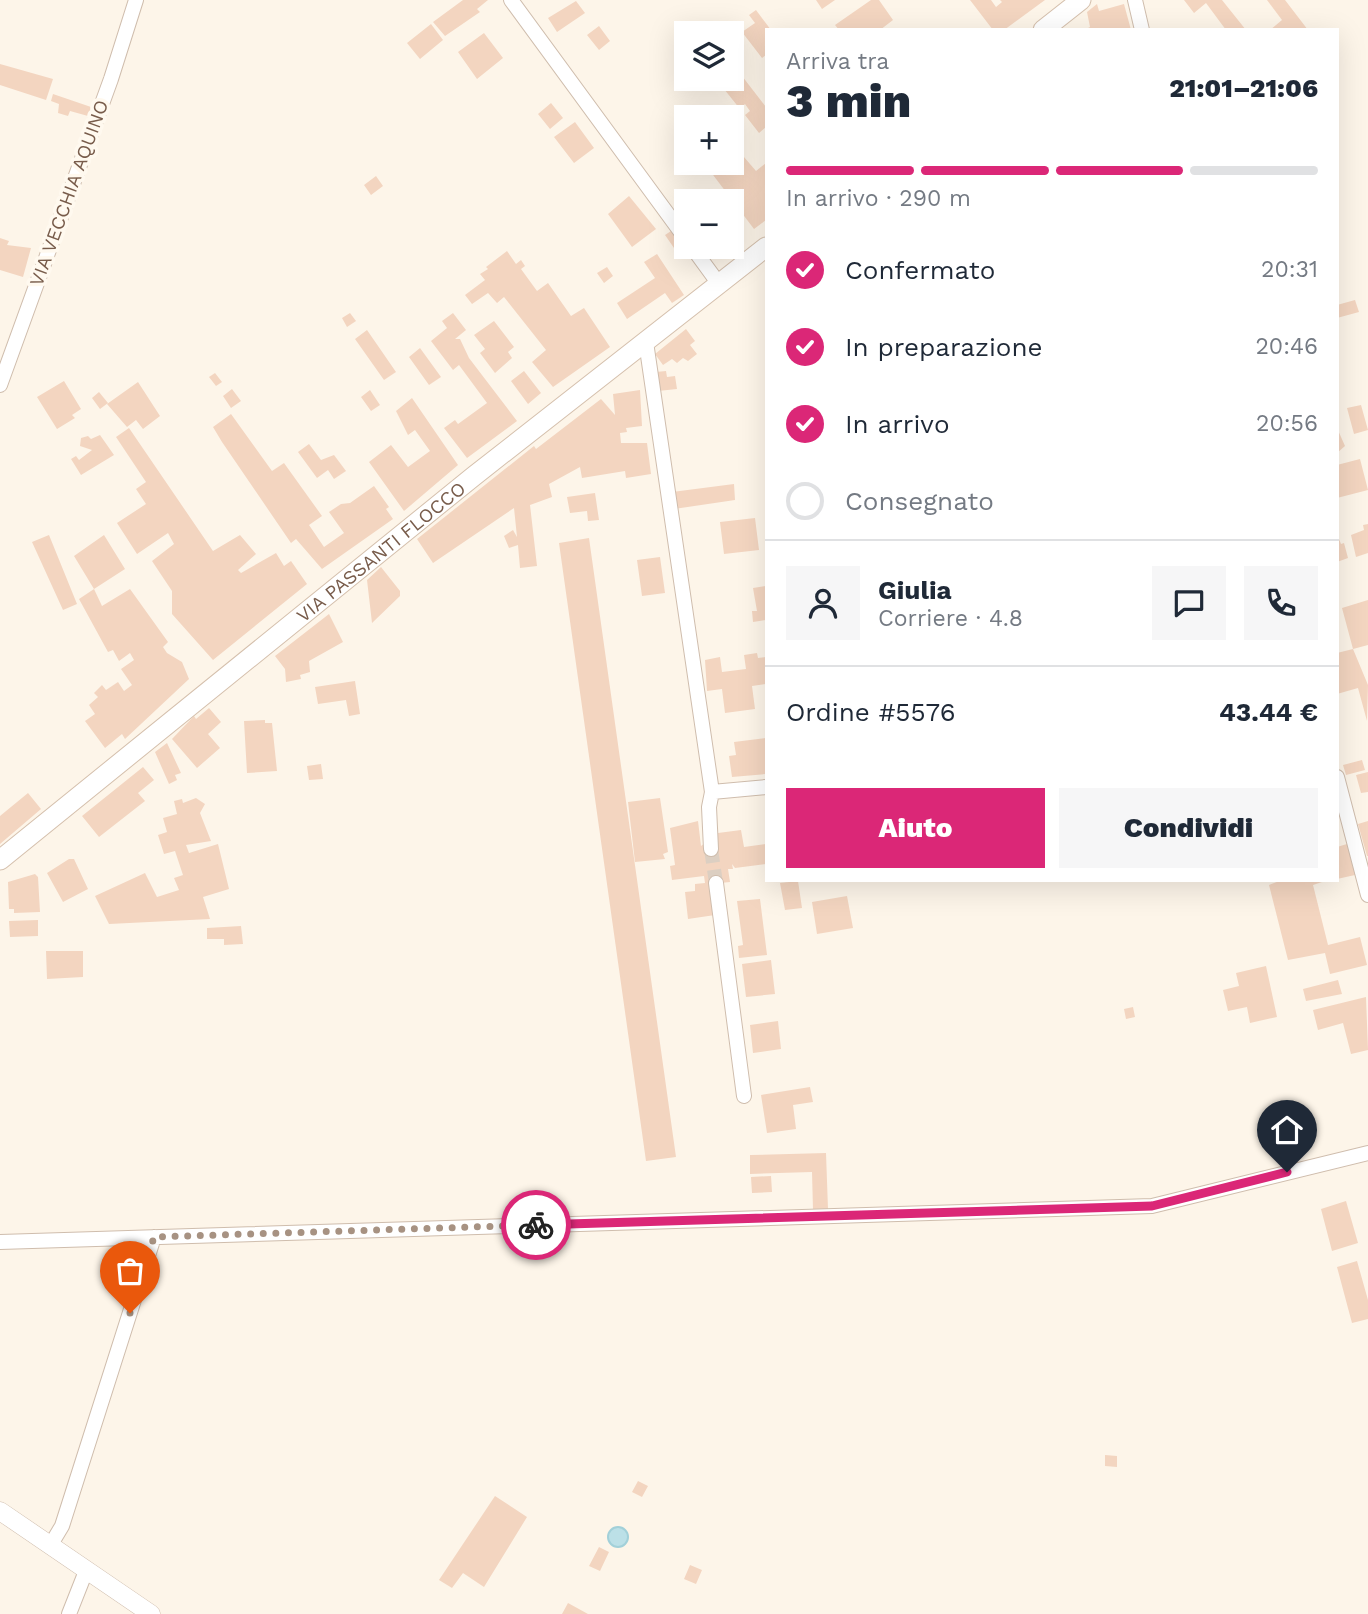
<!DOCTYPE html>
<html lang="it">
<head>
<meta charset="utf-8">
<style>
  :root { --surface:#fff; --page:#f6f6f7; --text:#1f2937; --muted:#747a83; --line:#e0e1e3; --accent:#db2777 }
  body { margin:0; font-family:"Work Sans",sans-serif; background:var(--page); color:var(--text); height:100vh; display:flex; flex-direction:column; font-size:26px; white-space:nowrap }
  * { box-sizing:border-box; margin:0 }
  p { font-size:23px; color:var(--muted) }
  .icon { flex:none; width:38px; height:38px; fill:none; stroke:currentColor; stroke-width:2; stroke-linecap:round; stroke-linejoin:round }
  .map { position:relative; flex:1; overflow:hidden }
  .sheet { position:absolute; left:765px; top:28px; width:574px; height:854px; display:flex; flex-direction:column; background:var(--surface); border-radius:0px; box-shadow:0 7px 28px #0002 }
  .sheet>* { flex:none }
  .fabs { position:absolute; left:674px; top:21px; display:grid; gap:14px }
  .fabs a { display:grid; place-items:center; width:70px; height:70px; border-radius:0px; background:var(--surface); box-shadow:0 7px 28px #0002; font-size:35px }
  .pin { position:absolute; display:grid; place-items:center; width:60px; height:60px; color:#fff; margin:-72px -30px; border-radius:50% 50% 50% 0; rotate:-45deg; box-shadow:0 0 7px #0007 }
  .pin .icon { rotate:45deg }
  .courier { position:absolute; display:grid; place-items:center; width:70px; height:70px; margin:-35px; border:5px solid #db2777; border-radius:50%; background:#fff; color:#222; box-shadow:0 2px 9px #0007 }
  .headline em { font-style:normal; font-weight:800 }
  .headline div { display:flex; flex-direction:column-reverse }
  .headline { display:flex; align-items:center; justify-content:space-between; height:119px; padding:0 21px }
  h1 { font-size:46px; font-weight:800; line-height:52px }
  .bar { display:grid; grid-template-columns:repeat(4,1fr); gap:10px 7px; align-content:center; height:84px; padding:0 21px }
  .bar i { height:9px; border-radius:5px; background:var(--line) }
  .bar .current { background:var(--accent) }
  .bar p { grid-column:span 4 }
  .line { display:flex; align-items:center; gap:18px; padding:0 21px; border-top:2px solid var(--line) }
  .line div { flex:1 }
  .round { display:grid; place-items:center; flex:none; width:74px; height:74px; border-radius:0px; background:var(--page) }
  ol { padding:0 21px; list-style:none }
  li { display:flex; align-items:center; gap:21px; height:77px }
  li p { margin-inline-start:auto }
  li .icon { padding:7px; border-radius:50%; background:var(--accent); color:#fff; stroke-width:4 }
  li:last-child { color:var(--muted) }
  li i { width:38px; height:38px; border:4px solid var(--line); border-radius:50% }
  .button { display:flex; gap:14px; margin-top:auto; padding:14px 21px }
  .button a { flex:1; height:80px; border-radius:0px; background:var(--accent); color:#fff; font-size:28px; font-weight:800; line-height:80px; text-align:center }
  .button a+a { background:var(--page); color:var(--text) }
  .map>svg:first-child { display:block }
  .water { fill:#bce0e7; stroke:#a2d0d9; stroke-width:2 }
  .building { fill:#f3d5c0 }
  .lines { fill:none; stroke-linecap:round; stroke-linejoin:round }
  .minor-tunnel { stroke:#dccfc2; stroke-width:14; stroke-dasharray:14 7; stroke-linecap:butt }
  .minor-casing { stroke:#cfbdad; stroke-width:16 }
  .tertiary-casing { stroke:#cfbdad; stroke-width:19 }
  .secondary-casing { stroke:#d5c0ad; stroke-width:21 }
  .minor { stroke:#fff; stroke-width:14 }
  .tertiary { stroke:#fff; stroke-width:18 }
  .secondary { stroke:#fff; stroke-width:19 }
  .done { stroke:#a79282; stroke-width:7; stroke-dasharray:0 12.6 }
  .route { stroke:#db2777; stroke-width:9 }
  .labels { text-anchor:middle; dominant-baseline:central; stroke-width:7; stroke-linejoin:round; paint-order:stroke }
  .street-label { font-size:19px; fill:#785c4b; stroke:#fff9ef }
</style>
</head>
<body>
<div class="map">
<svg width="1368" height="1614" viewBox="0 0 1368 1614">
  <rect width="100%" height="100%" fill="#fdf5e9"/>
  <path class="water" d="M608 1537a10 10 0 1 1 20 0a10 10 0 1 1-20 0Z"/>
  <path class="building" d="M 463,0 L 488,0 L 477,9 L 480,12 L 445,36 L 433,22 Z
    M 816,0 L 835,0 L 822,9 Z
    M 871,0 L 879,0 L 893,20 L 880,30 L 839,30 L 835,25 Z
    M 970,0 L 991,0 L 996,7 L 1002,2 L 1000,0 L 1045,0 L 1004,30 L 993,30 Z
    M 1184,0 L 1222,0 L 1246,30 L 1226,30 L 1206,3 L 1194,13 Z
    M 1267,0 L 1285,0 L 1308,30 L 1270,30 L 1282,20 Z
    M 576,1 L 585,13 L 557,32 L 548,18 Z
    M 1097,4 L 1099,11 L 1124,4 L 1131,30 L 1084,30 L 1090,27 L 1087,12 Z
    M 756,10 L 771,30 L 766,30 L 766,55 L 762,58 L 742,32 L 755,23 L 749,15 Z
    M 431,24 L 443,40 L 420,59 L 407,43 Z
    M 599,26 L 610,41 L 599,50 L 587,35 Z
    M 484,33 L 503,58 L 477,79 L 458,52 Z
    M 732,63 L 766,107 L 766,127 L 759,133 L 745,115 L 750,111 L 745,104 L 740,109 L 716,79 L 732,79 Z
    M 0,64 L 53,79 L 46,100 L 0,85 Z
    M 53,94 L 91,107 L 88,116 L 70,111 L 68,116 L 58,113 L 59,104 L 51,101 Z
    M 551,103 L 563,118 L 550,129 L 538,114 Z
    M 575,122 L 594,148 L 574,163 L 554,137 Z
    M 738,150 L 756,171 L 766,163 L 766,220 L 754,229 L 704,163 L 732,163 L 732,155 Z
    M 376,176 L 383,186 L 371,195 L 364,185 Z
    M 629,196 L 656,229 L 632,247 L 608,214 Z
    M 674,229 L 683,242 L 674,248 L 665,235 Z
    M 0,238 L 9,241 L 7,245 L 31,248 L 23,277 L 0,270 Z
    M 700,247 L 721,247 L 722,249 L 709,258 Z
    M 507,251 L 516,264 L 521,260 L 525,266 L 521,269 L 537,291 L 548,283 L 571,316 L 584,308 L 610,347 L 553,387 L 532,362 L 546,350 L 504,297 L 497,303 L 488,293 L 472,304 L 465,295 L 485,280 L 480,274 L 488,269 L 486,267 Z
    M 657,254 L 684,295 L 672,303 L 665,293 L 627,319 L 617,303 L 655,278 L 644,262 Z
    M 607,267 L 613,276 L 604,283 L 597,273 Z
    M 1355,300 L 1359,312 L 1337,318 L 1337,305 Z
    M 350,313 L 356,321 L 347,327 L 342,318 Z
    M 453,313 L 466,330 L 455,339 L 460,339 L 469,358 L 517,421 L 467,458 L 444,428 L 455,420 L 458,424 L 487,403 L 459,365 L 453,370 L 431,341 L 447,328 L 442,321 Z
    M 494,321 L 514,347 L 508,352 L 512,358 L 495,373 L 480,353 L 485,349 L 474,335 Z
    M 686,329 L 695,341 L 690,345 L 697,354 L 688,361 L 683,358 L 677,363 L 672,359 L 663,365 L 655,354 Z
    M 367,330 L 396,372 L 384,380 L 355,339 Z
    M 420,348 L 441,377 L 429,385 L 409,357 Z
    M 524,371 L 541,393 L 528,404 L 511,381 Z
    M 666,371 L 667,377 L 675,376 L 677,389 L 658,391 L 656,372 Z
    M 215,373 L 222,382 L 216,386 L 209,377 Z
    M 64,381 L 81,409 L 72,415 L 75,418 L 57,429 L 37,397 Z
    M 138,382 L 160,416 L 143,429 L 136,420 L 127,427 L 107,404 Z
    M 232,389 L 241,401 L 231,408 L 223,396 Z
    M 370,390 L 380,405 L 371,411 L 361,397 Z
    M 640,390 L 642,426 L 626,428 L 627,432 L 620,433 L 621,443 L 647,443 L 651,474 L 626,478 L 625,471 L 582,478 L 580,467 L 549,484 L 552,497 L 530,505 L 537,566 L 520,568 L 518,545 L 509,548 L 504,536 L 513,530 L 517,537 L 514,508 L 433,563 L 417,539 L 534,446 L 536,449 L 601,399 L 615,415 L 613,394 Z
    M 99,392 L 108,403 L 100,409 L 92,398 Z
    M 412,398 L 458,465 L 404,511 L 369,462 L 391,445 L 408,467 L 430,451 L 415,430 L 408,435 L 396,411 Z
    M 1361,405 L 1368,430 L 1354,434 L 1347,408 Z
    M 231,414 L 272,471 L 284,463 L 322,516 L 309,525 L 324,547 L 344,533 L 329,512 L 341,504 L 350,503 L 374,486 L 389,507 L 386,509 L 393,519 L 322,569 L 296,539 L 291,543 L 222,442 L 213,427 Z
    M 129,428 L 213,551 L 240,535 L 256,554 L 238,570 L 241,573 L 276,553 L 284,566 L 291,561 L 307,584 L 213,660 L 172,614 L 172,591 L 152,561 L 174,544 L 168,533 L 137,554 L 117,523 L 146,504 L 136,489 L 146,482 L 116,437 Z
    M 1337,428 L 1345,446 L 1337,453 Z
    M 100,435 L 114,455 L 81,475 L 71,459 L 76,456 L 79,460 L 92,450 L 80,446 L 81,438 L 88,436 L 91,439 Z
    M 309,444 L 321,460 L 334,455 L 346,471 L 334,479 L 328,470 L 317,478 L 298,452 Z
    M 1360,459 L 1368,490 L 1337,498 L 1337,465 Z
    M 734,484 L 735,500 L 674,509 L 672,492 Z
    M 595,493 L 599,520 L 588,521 L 587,511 L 570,513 L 567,497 Z
    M 755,518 L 759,550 L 724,554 L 720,522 Z
    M 1368,524 L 1368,553 L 1356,557 L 1351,535 L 1364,530 L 1363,525 Z
    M 1337,534 L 1341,544 L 1344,543 L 1348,558 L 1337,562 Z
    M 49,535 L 77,604 L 63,610 L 32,542 Z
    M 104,535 L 125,569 L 94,589 L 74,556 Z
    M 589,538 L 676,1157 L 646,1161 L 559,543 Z
    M 660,557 L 665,593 L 642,596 L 637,560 Z
    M 381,567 L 400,591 L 400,596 L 372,623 L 367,580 Z
    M 766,586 L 766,620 L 753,622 L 752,611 L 757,611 L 753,588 Z
    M 94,589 L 102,606 L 130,589 L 168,642 L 163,647 L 167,653 L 182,662 L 189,679 L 125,739 L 122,734 L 105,748 L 85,721 L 95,714 L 89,705 L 98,697 L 94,693 L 102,685 L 106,690 L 118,682 L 124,691 L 132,685 L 121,669 L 134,660 L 130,653 L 119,661 L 113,650 L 108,652 L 79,599 Z
    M 1368,600 L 1368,645 L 1353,649 L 1368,685 L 1367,721 L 1358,688 L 1337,694 L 1337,653 L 1353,649 L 1342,608 Z
    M 329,614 L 343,642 L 309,661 L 310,672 L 300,675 L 301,679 L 286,682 L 285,669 L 275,656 Z
    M 757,653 L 758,658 L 766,657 L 766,684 L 752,686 L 755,709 L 725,713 L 722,689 L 707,691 L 705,660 L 720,657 L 722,672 L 746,669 L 744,655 Z
    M 355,681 L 360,714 L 349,716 L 346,700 L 318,704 L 315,687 Z
    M 209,708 L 221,722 L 208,734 L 220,748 L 197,768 L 172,739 L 194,716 L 196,719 Z
    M 265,720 L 265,723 L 272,723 L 277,771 L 247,773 L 244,721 Z
    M 766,738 L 766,774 L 732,777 L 729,756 L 736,755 L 734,742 Z
    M 167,743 L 181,773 L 175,775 L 177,780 L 169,784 L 155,752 Z
    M 1362,760 L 1365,770 L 1346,775 L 1343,765 Z
    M 321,764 L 323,779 L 309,780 L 307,766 Z
    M 143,767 L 154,780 L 138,793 L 145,801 L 99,837 L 82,816 Z
    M 1368,772 L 1368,792 L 1361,793 L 1356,775 Z
    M 28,793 L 41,809 L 0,844 L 0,816 Z
    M 196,798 L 205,804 L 200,813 L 211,841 L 186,845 L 189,853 L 218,844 L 229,889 L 203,897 L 210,919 L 109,924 L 95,896 L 145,873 L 157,897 L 179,890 L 174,878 L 183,875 L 175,851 L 164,854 L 158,835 L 167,832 L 163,818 L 177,814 L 174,801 L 182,799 L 183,803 Z
    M 660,798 L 668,852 L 663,854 L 665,859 L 635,862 L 628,802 Z
    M 698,821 L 701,846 L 718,833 L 741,830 L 744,847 L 766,844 L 766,864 L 735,868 L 732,864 L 733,869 L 728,869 L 730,882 L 711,884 L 715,915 L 688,919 L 685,892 L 695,891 L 695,884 L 705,883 L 704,876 L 672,880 L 670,866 L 675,865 L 670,828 Z
    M 1368,821 L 1368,856 L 1367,856 L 1358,824 Z
    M 1347,844 L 1355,875 L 1337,879 L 1337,847 Z
    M 69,859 L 74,859 L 88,889 L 63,902 L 47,873 Z
    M 35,874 L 38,877 L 40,912 L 14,913 L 14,909 L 9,909 L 8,882 Z
    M 1282,880 L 1328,880 L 1313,885 L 1328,945 L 1360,937 L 1367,965 L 1330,974 L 1325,953 L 1288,960 L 1269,885 Z
    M 798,881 L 802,908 L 785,910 L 780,883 Z
    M 847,896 L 853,928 L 817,934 L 812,902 Z
    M 760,899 L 767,955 L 739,958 L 738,946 L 743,945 L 737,901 Z
    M 38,920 L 38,936 L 10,937 L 9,921 Z
    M 241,926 L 243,944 L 224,945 L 224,939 L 207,939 L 207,928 Z
    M 46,951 L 83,951 L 83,977 L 47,979 Z
    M 771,960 L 775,994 L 746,997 L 742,964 Z
    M 1266,966 L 1277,1017 L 1250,1023 L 1247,1007 L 1228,1011 L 1223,990 L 1239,986 L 1236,973 Z
    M 1338,980 L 1342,994 L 1306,1001 L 1303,989 Z
    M 1366,997 L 1368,1050 L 1351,1054 L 1343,1023 L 1318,1030 L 1313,1010 Z
    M 1133,1007 L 1135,1017 L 1126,1019 L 1124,1009 Z
    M 778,1021 L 781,1049 L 753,1053 L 750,1025 Z
    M 810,1087 L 813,1102 L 793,1105 L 796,1129 L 767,1133 L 761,1095 Z
    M 826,1153 L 828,1209 L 813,1210 L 812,1172 L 750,1174 L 750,1155 Z
    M 771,1176 L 772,1192 L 752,1193 L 751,1177 Z
    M 1346,1201 L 1358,1243 L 1332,1251 L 1321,1209 Z
    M 127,1243 L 142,1247 L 138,1259 L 123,1255 Z
    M 1357,1261 L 1368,1300 L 1368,1319 L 1352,1323 L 1337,1267 Z
    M 1105,1455 L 1117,1456 L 1117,1467 L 1105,1466 Z
    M 638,1481 L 648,1486 L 642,1497 L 632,1492 Z
    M 495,1496 L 527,1517 L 484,1587 L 463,1573 L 452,1588 L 439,1580 Z
    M 599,1547 L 609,1552 L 600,1571 L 589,1566 Z
    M 690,1565 L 702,1570 L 696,1584 L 684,1579 Z
    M 568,1603 L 588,1614 L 562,1614 Z"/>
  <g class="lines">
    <path class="minor-tunnel" d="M 711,849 L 716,883"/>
    <defs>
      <path id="minor" d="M 511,0 L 686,239
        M 1135,0 L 1142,30
        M 692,247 L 719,284
        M 646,342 L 712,792 L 766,787
        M 0,385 L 111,79 L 136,0
        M 1337,777 L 1368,895
        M 711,849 L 709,807 L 712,792
        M 716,883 L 744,1096
        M 0,1242 L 1152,1206 L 1368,1153
        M 50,1546 L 62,1526 L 154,1237
        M 69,1614 L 86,1571"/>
      <path id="tertiary" d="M 0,1511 L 151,1614"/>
      <g id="secondary">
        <path d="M 1043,30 L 1081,0"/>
        <path id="s1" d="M 0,860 L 474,476 L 766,247"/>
      </g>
    </defs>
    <use href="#minor" class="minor-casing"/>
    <use href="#tertiary" class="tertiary-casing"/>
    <use href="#secondary" class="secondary-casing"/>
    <use href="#minor" class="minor"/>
    <use href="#tertiary" class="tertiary"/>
    <use href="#secondary" class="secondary"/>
  </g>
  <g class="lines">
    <path class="done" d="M 130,1313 L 154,1237 L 536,1225"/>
    <path class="route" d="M 536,1225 L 1152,1206 L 1287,1172"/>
  </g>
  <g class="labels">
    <g class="street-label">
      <text transform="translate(69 193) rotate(-70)">VIA VECCHIA AQUINO</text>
      <text stroke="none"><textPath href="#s1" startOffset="490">VIA PASSANTI FLOCCO</textPath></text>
    </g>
  </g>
</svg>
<div class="fabs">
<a><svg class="icon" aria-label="layers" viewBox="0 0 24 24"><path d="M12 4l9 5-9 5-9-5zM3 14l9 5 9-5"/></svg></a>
<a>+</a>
<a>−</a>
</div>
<div class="pin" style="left:130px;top:1313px;background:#ea580c"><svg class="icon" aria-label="bag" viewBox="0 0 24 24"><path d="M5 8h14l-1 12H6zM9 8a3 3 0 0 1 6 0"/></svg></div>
<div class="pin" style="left:1287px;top:1172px;background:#1f2937"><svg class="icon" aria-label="home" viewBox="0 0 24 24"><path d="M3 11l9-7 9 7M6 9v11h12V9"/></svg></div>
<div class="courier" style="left:536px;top:1225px"><svg class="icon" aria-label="bike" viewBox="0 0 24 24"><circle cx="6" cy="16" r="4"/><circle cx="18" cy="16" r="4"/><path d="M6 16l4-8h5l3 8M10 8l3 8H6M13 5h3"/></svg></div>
<section class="sheet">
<div class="headline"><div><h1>3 min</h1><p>Arriva tra</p></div><em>21:01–21:06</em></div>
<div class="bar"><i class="current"></i><i class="current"></i><i class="current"></i><i></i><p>In arrivo · 290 m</p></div>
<ol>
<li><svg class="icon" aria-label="check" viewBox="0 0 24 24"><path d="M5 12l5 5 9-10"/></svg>Confermato<p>20:31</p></li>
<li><svg class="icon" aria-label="check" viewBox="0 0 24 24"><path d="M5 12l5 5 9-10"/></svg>In preparazione<p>20:46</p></li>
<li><svg class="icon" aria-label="check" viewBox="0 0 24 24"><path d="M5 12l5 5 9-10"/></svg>In arrivo<p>20:56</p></li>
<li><i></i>Consegnato</li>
</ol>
<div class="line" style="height:126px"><a class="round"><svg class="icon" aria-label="person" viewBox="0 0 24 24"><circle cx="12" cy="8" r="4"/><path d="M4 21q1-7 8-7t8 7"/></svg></a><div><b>Giulia</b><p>Corriere · 4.8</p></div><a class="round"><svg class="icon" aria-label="chat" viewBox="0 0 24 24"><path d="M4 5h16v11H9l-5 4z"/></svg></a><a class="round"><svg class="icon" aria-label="phone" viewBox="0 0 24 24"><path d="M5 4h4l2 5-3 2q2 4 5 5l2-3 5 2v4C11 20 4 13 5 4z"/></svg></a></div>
<div class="line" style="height:91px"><div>Ordine #5576</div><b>43.44 €</b></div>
<div class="button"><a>Aiuto</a><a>Condividi</a></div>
</section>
</div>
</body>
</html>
